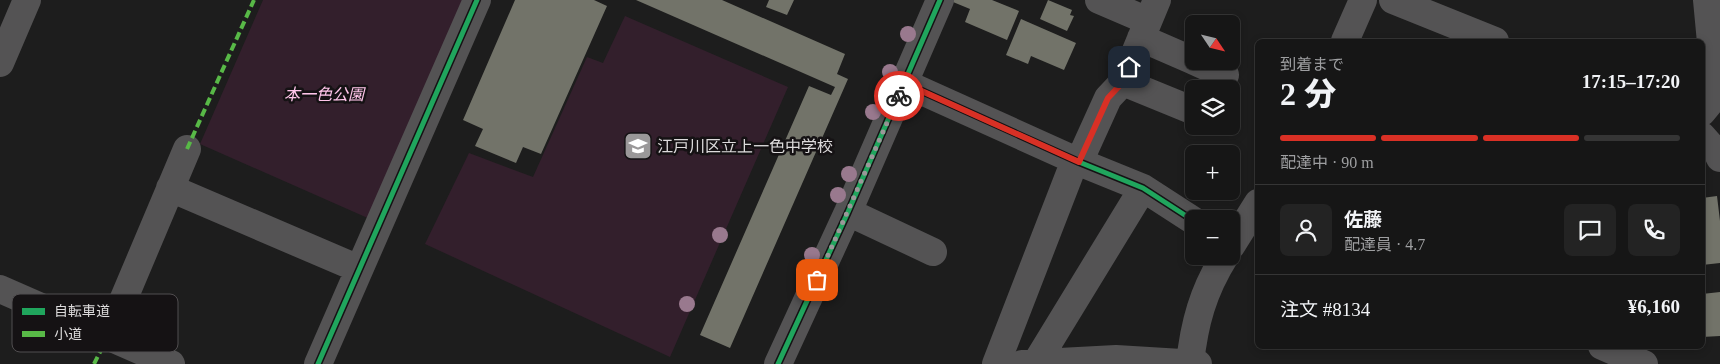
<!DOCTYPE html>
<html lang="ja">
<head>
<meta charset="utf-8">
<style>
  :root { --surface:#161616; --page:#232323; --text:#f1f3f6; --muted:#9e9fa1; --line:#353535; --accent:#d93025 }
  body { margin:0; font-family:"Times New Roman","Noto Sans JP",serif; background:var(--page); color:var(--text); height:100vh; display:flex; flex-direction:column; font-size:19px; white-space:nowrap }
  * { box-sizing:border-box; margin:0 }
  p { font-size:16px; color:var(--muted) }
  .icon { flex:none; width:28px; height:28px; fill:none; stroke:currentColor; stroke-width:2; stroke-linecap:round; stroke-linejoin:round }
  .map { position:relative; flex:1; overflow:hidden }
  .drawer { position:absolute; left:1255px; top:39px; width:450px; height:310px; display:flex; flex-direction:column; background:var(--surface); border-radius:8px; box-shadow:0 2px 8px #0003,0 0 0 1px var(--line) }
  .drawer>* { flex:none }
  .needle { width:32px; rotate:125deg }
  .tools { position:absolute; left:1185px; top:15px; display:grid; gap:10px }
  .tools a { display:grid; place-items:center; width:55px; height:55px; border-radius:8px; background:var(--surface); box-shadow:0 2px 8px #0003,0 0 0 1px var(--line); font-size:25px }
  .pin { position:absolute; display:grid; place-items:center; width:42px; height:42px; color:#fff; margin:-21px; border-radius:10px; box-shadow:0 2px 8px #0006 }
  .courier { position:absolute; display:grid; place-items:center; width:50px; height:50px; margin:-25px; border:4px solid #d93025; border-radius:50%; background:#fff; color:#222; box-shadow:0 1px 6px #0007 }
  .summary em { font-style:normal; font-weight:800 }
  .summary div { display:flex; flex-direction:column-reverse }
  .summary { display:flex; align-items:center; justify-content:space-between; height:85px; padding:0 25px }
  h1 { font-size:32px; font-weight:800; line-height:38px }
  .bar { display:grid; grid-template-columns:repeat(4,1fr); gap:8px 5px; align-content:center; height:60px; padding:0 25px }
  .bar i { height:6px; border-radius:4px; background:var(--line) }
  .bar .active { background:var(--accent) }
  .bar p { grid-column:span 4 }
  .line { display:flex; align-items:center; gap:12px; padding:0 25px; border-top:1px solid var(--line) }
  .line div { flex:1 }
  .round { display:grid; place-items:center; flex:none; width:52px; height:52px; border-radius:8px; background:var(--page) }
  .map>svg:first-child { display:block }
  .green { fill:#331f2c }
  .building { fill:#727369 }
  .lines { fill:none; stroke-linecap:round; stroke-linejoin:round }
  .minor { stroke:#545354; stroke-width:28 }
  .quiet { stroke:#58b947; stroke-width:4; stroke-dasharray:8 4; stroke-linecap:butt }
  .cycleway-casing { stroke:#151214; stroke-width:8 }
  .cycleway { stroke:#20a55d; stroke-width:5 }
  .tree { fill:#99798e }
  .done { stroke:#9a9899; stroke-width:5; stroke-dasharray:0 9 }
  .route { stroke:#d93025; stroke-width:6 }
  .labels { text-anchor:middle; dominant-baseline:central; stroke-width:5; stroke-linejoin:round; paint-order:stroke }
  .park-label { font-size:16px; font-style:italic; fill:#ffc5ea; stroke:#151214 }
  .poi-label { font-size:16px; fill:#dddbdc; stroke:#151214; text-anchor:start }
  .key { fill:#151214; stroke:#514e50; stroke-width:1 }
  .key-label { font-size:14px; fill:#dddbdc }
</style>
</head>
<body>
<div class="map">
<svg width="1720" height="364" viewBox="0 0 1720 364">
  <rect width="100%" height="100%" fill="#1d1d1d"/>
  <path class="green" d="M 263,0 L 467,0 L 370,219 L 200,144 Z
    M 625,16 L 788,87 L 670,357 L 425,244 L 469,153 L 533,177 L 587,57 L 603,63 Z"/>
  <path class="building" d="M 515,0 L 594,0 L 607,6 L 541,154 L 523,147 L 516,163 L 475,146 L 483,129 L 463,120 Z
    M 636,0 L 722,0 L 845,54 L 837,74 L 848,79 L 730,348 L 700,335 L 809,86 L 831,95 L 835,87 Z
    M 769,0 L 794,0 L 787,15 L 766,7 Z
    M 954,0 L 992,0 L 1019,11 L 1007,40 L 965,22 L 970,9 L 953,2 Z
    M 1048,0 L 1072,10 L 1070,15 L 1074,16 L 1067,31 L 1040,19 Z
    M 1021,19 L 1076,43 L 1064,70 L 1031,56 L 1028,64 L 1006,55 Z
    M 1717,196 L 1720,221 L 1720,263 L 1702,265 L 1702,198 Z
    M 1720,292 L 1720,336 L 1702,337 L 1702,294 Z"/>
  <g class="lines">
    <path class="minor" d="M 1099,0 L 1148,21
      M 1393,0 L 1495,41
      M 1141,38 L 1194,61
      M 1345,41 L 1363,0
      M 1194,61 L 1225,75
      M 0,63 L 27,0
      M 1123,82 L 1194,111
      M 904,83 L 1079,162 L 1143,188 L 1194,221
      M 1702,112 L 1716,95 L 1707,0
      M 1702,136 L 1718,154 L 1720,158
      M 170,188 L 359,269
      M 848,212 L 933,252
      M 1231,246 L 1258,203
      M 0,289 L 171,364
      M 108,336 L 187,149
      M 1602,346 L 1644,364
      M 1036,363 L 1143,188
      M 318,364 L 477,0
      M 778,364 L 848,212 L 940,0
      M 996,364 L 1072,168 L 1079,162 L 1108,98 L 1123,82 L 1157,0
      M 1022,364 L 1116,359 L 1198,364
      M 1190,364 C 1194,324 1203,291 1225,256"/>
    <path class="quiet" d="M 187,149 L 254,0
      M 94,364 L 108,336"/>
    <defs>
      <path id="cycleway" d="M 904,83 L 1079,162 L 1143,188 L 1194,221
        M 318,364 L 477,0
        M 778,364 L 848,212 L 940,0"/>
    </defs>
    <use href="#cycleway" class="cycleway-casing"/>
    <use href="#cycleway" class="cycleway"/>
  </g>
  <g class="tree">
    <circle cx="908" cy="34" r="8"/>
    <circle cx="890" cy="72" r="8"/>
    <circle cx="873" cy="112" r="8"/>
    <circle cx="849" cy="174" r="8"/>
    <circle cx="838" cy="195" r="8"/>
    <circle cx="720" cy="235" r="8"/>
    <circle cx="812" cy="255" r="8"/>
    <circle cx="687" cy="304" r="8"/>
  </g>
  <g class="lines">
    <path class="done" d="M 817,280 L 899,96"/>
    <path class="route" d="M 899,96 L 904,83 L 1079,162 L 1108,98 L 1123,82 L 1129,67"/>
  </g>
  <defs>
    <symbol id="school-square" viewBox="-11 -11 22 22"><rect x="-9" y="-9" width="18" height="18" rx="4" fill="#9a9899" stroke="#151214"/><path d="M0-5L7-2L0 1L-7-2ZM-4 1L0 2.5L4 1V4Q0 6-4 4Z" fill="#fff"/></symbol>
  </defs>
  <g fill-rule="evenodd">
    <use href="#school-square" x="622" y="130" width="32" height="32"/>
  </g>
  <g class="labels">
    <g class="park-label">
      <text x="324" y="94">本一色公園</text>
    </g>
    <g class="poi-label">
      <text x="657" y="146">江戸川区立上一色中学校</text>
    </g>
  </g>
  <rect x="12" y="294" width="166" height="58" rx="8" class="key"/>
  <rect x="22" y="308" width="23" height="7" fill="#20a55d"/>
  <rect x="22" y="331" width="23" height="6" fill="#58b947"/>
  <g class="key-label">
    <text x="54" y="316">自転車道</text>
    <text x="54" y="339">小道</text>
  </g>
</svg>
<div class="tools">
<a><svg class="needle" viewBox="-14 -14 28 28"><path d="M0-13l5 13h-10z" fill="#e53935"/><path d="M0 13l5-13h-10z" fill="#9e9fa1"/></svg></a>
<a><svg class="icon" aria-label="layers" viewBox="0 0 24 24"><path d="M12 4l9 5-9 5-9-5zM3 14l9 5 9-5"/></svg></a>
<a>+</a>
<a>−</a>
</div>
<div class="pin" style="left:817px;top:280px;background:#ea580c"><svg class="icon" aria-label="bag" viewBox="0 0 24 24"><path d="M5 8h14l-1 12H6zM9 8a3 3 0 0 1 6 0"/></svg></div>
<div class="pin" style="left:1129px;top:67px;background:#1f2937"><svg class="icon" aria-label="home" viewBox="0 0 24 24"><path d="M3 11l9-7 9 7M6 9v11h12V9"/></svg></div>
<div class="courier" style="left:899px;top:96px"><svg class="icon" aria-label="bike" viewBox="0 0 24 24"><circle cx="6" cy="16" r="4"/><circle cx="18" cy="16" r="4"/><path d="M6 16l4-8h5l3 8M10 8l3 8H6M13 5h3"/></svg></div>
<section class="drawer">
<div class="summary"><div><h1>2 分</h1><p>到着まで</p></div><em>17:15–17:20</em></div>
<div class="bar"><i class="active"></i><i class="active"></i><i class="active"></i><i></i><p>配達中 · 90 m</p></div>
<div class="line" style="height:90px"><a class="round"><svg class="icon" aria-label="person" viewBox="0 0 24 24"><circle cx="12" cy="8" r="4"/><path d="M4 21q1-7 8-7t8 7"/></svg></a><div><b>佐藤</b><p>配達員 · 4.7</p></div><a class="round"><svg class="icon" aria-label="chat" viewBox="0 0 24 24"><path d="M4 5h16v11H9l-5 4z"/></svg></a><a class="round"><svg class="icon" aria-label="phone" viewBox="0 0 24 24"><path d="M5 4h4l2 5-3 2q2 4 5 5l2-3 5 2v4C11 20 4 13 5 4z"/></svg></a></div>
<div class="line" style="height:65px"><div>注文 #8134</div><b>¥6,160</b></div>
</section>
</div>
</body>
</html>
